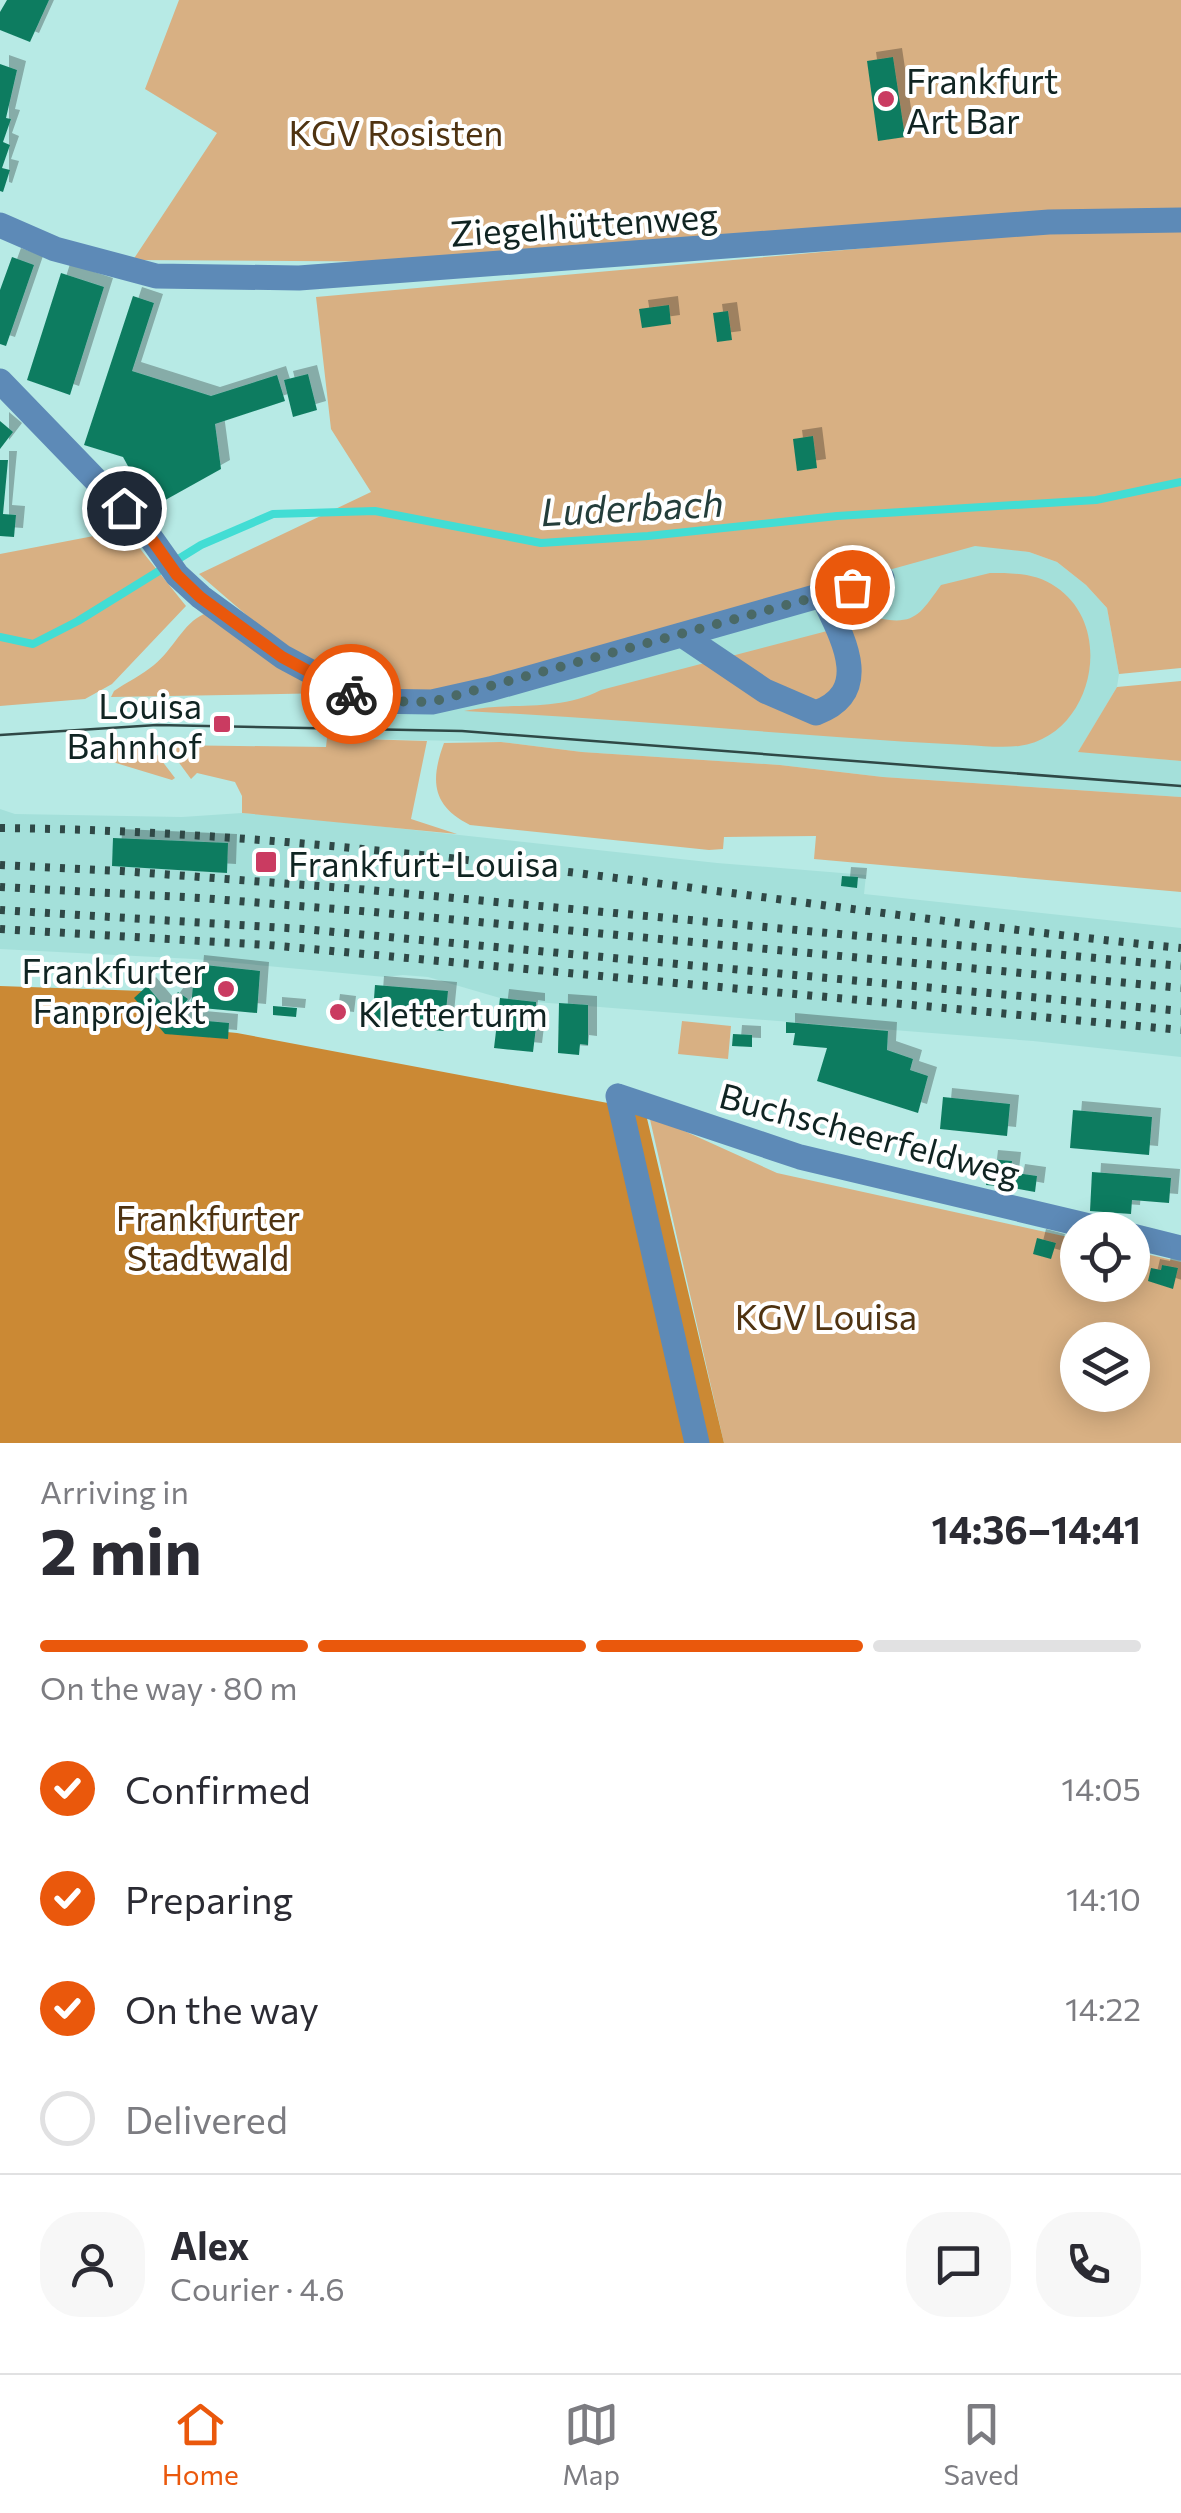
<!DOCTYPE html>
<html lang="en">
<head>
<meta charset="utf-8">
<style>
  :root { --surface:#fff; --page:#f7f7f7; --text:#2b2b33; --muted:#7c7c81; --line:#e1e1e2; --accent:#ea580c }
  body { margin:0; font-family:Commissioner,sans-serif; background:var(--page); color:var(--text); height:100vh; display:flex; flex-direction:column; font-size:38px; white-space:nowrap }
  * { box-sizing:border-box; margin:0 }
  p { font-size:32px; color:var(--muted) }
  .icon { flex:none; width:55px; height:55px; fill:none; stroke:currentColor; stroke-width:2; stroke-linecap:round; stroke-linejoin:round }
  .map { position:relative; height:1443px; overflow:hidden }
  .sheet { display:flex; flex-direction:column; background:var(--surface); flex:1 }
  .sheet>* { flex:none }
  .fabs { position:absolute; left:1060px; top:1212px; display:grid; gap:20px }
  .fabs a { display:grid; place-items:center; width:90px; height:90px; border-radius:50%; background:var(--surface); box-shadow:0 5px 25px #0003; font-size:50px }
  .pin { position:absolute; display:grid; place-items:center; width:85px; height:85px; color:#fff; margin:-42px; border:5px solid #fff; border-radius:50%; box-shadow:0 2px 10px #0007 }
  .courier { position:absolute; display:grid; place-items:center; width:100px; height:100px; margin:-50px; border:8px solid #ea580c; border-radius:50%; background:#fff; color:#222; box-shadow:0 2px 12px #0007 }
  .headline em { font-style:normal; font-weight:700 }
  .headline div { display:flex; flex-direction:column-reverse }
  .headline { display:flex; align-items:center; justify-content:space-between; height:170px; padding:0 40px }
  h1 { font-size:65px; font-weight:700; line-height:75px }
  .bar { display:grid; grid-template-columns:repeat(4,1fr); gap:15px 10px; align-content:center; height:120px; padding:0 40px }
  .bar i { height:12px; border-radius:8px; background:var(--line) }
  .bar .current { background:var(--accent) }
  .bar p { grid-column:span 4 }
  .line { display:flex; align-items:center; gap:25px; padding:0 40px; border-top:2px solid var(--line) }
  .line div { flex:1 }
  .round { display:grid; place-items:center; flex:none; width:105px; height:105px; border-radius:40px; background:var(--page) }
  ol { padding:0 40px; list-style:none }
  li { display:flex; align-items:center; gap:30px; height:110px }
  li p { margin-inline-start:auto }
  li .icon { padding:10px; border-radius:50%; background:var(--accent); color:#fff; stroke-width:4 }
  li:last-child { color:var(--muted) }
  li i { width:55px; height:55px; border:5px solid var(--line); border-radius:50% }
  .tab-bar { display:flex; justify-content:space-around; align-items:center; height:140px; border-top:2px solid var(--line); background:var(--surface); font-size:28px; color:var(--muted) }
  .tab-bar a { display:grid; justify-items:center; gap:5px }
  .tab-bar .current { color:var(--accent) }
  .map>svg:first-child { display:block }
  .built { fill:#a4e0da }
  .green { fill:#d8b083; fill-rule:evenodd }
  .forest { fill:#cb8934 }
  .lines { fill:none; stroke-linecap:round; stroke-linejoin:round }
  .stream { stroke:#42ddd4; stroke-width:8 }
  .building { fill:#0e7c60; filter:url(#shadow) }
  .minor { stroke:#5d8ab7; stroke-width:25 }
  .tram { stroke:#2f4846; stroke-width:2.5 }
  .rail { stroke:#2f4846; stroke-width:8; stroke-dasharray:5 10; stroke-linecap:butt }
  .done { stroke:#4a6966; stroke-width:10; stroke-dasharray:0 18 }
  .route { stroke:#ea580c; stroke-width:12 }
  .poi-dot { fill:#ca3b61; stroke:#fff; stroke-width:4 }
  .labels { text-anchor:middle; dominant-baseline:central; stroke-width:8; stroke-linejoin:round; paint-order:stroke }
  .poi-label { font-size:35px; fill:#102422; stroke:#fff; text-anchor:start }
  .park-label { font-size:35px; fill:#4f3311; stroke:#fff }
  .street-label { font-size:35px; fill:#102422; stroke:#fff }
  .water-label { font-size:38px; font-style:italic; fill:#243e3b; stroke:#fff }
</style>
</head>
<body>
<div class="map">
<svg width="1181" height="1443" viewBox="0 0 1181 1443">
  <defs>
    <filter id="shadow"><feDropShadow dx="9" dy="-9" stdDeviation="0" flood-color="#0004"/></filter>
  </defs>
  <rect width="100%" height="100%" fill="#b7eae5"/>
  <path class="built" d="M 975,545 L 1029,552 L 1057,562 L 1086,585 L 1107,608 L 1119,674 L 1117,687 L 1079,751 L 1181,761 L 1181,797 L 883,777 L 780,765 L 582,752 L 501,742 L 327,738 L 327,707 L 407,709 L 438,691 Z
    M 0,809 L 15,814 L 182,817 L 242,813 L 349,823 L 717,863 L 866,875 L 864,894 L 1181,928 L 1181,1057 L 1033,1041 L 536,1002 L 500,998 L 428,977 L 403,975 L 385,977 L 194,959 L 0,949 Z"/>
  <path class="green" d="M 179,0 L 1181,0 L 1181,208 L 453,262 L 133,260 L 217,133 L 145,89 Z
    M 1181,231 L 1181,668 L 1119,674 L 1107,608 L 1086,585 L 1057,562 L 1029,552 L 975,546 L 464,688 C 444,690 423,694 403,693 C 319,687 259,625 199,574 L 371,492 L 331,429 L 316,297 L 1036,233 Z
    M 125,530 L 186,606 L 112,684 L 85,699 L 0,706 L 0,554 Z
    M 990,573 C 1013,573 1037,573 1056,587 C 1117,628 1092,737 1019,746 C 1002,748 983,746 966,745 C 923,743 880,740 837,737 C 713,728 588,717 464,711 C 512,701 556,713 601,690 L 877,618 C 915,626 920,614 941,585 Z
    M 204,614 L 333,693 L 111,697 L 114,691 C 127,682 142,675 154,665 C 173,650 183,623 204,614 Z
    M 1181,681 L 1181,761 L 1078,752 L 1117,687 Z
    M 327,738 L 427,741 L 411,819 L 457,834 L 242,813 L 242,796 L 235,782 L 197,773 L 191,779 L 166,745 L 326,747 Z
    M 501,742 L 582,752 L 780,765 L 883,777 L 1181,797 L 1181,892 L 814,859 L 816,836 L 724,837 L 723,849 L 709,850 L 470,825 C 432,806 430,781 444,743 Z
    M 149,744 L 175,778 L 172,780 L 73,750 Z
    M 682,1021 L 731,1026 L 728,1059 L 678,1054 Z
    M 649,1115 L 777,1173 L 1077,1239 L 1078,1285 L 1132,1285 L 1133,1251 L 1181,1262 L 1181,1443 L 724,1443 ZM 1078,1340 L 1132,1340 L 1132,1395 L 1078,1395 Z"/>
  <path class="forest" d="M 0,986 L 144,991 L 175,1027 L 237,1033 L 645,1110 L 724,1443 L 0,1443 Z"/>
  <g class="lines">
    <path class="stream" d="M 0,637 L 33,644 L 78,621 L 201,545 L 273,514 L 375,511 L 541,543 L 648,536 L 837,516 L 1096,500 L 1181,482"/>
  </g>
  <path class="building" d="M 7,0 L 49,0 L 30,42 L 0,30 L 0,12 Z
    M 893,57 L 905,137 L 878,141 L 867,61 Z
    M 0,64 L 17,70 L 6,118 L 11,119 L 3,142 L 10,145 L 2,168 L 10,170 L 3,192 L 0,191 Z
    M 12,257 L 34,265 L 6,346 L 0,344 L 0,290 Z
    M 61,273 L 104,287 L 70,395 L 27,380 Z
    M 133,296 L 154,303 L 132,371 L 211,396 L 277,375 L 285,401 L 215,424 L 221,469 L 151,508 L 123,457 L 84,445 Z
    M 669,305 L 671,324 L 642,328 L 639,309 Z
    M 728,311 L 732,340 L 717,342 L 713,313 Z
    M 308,374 L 317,410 L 293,417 L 284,380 Z
    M 0,421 L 13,432 L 0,449 Z
    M 813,436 L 817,468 L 797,471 L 793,439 Z
    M 0,460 L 8,460 L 3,514 L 16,515 L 14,537 L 0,536 Z
    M 113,838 L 228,843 L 227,873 L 112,866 Z
    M 842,876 L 858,877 L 857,888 L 841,886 Z
    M 195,964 L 260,971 L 257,1013 L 191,1007 Z
    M 375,985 L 448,991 L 444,1031 L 372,1025 Z
    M 147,986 L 174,1018 L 229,1023 L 228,1039 L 165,1034 L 134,998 Z
    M 178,992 L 188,999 L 179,1011 L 169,1004 Z
    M 500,998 L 536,1002 L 536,1010 L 529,1009 L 528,1017 L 537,1019 L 533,1052 L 494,1048 Z
    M 331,1003 L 347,1005 L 345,1021 L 329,1019 Z
    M 559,1003 L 588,1005 L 588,1045 L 580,1044 L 579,1055 L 558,1053 Z
    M 273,1006 L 297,1008 L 296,1017 L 273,1015 Z
    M 786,1022 L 888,1031 L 887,1050 L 913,1059 L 910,1070 L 928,1076 L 918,1113 L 817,1081 L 827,1048 L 793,1045 L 795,1033 L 786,1033 Z
    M 733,1034 L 752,1035 L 752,1047 L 732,1046 Z
    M 943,1097 L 1010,1104 L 1007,1136 L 940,1129 Z
    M 1073,1110 L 1152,1117 L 1149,1155 L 1070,1148 Z
    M 989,1159 L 1012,1161 L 1009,1187 L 986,1185 Z
    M 1092,1172 L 1171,1178 L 1169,1203 L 1132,1200 L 1131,1214 L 1090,1211 Z
    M 1016,1173 L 1037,1176 L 1035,1192 L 1013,1188 Z
    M 1037,1238 L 1056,1243 L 1051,1259 L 1033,1254 Z
    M 1162,1265 L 1178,1268 L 1173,1289 L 1148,1281 L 1151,1268 L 1161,1270 Z"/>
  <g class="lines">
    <path class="minor" d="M 0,225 L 55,249 L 156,276 L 299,278 L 1049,222 L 1181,220
      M 0,381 L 148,534 L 177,575 L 201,597 L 283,657 L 365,701 L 432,702 L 490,689 L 882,578
      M 682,635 L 765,691 L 816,713 C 875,691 841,635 822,595
      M 618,1096 L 800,1157 L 1106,1230
      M 618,1096 L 697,1443
      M 1132,1236 L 1181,1248"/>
    <path class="tram" d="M 0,735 L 157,725 L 462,731 L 1181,786"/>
    <path class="rail" d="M 0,828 C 397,832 787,909 1181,948
      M 0,865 L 121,871 L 358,889 L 1181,966
      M 0,887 L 201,898 L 373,912 L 1181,988
      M 0,910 L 303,929 L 1181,1011
      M 0,929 L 268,945 L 1181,1030"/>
  </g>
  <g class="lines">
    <path class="done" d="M 351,694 L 365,701 L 432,702 L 852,587"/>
    <path class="route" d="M 124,508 L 148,534 L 177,575 L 200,597 L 282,657 L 351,694"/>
  </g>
  <g class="poi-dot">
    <circle cx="886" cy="99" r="10"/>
    <rect x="212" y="714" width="20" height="20" rx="5"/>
    <rect x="254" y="850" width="24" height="24" rx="5"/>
    <circle cx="226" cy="989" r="10"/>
    <circle cx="338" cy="1012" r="10"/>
  </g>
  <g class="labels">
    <g class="poi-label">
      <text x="906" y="79">Frankfurt<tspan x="906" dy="40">Art Bar</tspan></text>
      <text x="202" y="704" text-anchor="end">Louisa<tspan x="202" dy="40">Bahnhof</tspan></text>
      <text x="288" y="862">Frankfurt-Louisa</text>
      <text x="206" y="969" text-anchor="end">Frankfurter<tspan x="206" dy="40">Fanprojekt</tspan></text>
      <text x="358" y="1012">Kletterturm</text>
    </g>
    <g class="park-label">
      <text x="396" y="131">KGV Rosisten</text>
      <text x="208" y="1216">Frankfurter<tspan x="208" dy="40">Stadtwald</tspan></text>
      <text x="826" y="1315">KGV Louisa</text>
    </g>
    <g class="street-label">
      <text transform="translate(584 223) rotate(-4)">Ziegelhüttenweg</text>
      <text transform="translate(870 1133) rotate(15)">Buchscheerfeldweg</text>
    </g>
    <g class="water-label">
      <text transform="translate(632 506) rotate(-3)">Luderbach</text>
    </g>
  </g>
</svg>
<div class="fabs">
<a><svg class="icon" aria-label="locate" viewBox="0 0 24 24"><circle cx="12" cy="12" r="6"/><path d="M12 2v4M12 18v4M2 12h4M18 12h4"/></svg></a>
<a><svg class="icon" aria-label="layers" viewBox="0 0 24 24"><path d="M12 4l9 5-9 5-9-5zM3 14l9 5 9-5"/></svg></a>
</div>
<div class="pin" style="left:852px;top:587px;background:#ea580c"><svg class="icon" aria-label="bag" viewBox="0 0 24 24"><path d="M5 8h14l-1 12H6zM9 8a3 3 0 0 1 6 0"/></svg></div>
<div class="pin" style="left:124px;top:508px;background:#1f2937"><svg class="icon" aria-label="home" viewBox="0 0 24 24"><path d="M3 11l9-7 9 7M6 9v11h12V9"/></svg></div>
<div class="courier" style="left:351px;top:694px"><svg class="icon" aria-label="bike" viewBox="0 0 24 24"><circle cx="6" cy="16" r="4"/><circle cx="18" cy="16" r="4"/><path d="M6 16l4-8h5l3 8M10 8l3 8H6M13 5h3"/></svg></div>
</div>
<section class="sheet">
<div class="headline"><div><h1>2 min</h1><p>Arriving in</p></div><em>14:36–14:41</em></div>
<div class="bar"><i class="current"></i><i class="current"></i><i class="current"></i><i></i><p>On the way · 80 m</p></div>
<ol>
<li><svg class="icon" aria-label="check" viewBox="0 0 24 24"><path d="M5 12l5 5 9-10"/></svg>Confirmed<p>14:05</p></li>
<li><svg class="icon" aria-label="check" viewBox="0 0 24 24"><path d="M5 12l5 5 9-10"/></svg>Preparing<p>14:10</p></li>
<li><svg class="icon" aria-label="check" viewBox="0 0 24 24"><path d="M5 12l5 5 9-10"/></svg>On the way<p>14:22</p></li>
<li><i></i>Delivered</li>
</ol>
<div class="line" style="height:180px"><a class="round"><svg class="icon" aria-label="person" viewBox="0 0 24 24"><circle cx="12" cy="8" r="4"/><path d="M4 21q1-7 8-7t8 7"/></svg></a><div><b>Alex</b><p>Courier · 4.6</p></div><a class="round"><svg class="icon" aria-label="chat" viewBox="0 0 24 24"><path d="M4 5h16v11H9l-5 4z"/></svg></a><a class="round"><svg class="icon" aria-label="phone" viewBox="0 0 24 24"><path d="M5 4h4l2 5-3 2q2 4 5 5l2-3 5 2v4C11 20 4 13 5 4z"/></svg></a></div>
</section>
<nav class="tab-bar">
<a class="current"><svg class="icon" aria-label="home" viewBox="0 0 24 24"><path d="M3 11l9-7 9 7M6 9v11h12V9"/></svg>Home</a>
<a><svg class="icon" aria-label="map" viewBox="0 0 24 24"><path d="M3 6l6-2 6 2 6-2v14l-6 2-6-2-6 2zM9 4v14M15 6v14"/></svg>Map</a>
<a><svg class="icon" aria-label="saved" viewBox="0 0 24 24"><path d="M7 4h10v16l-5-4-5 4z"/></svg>Saved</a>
</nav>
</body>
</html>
